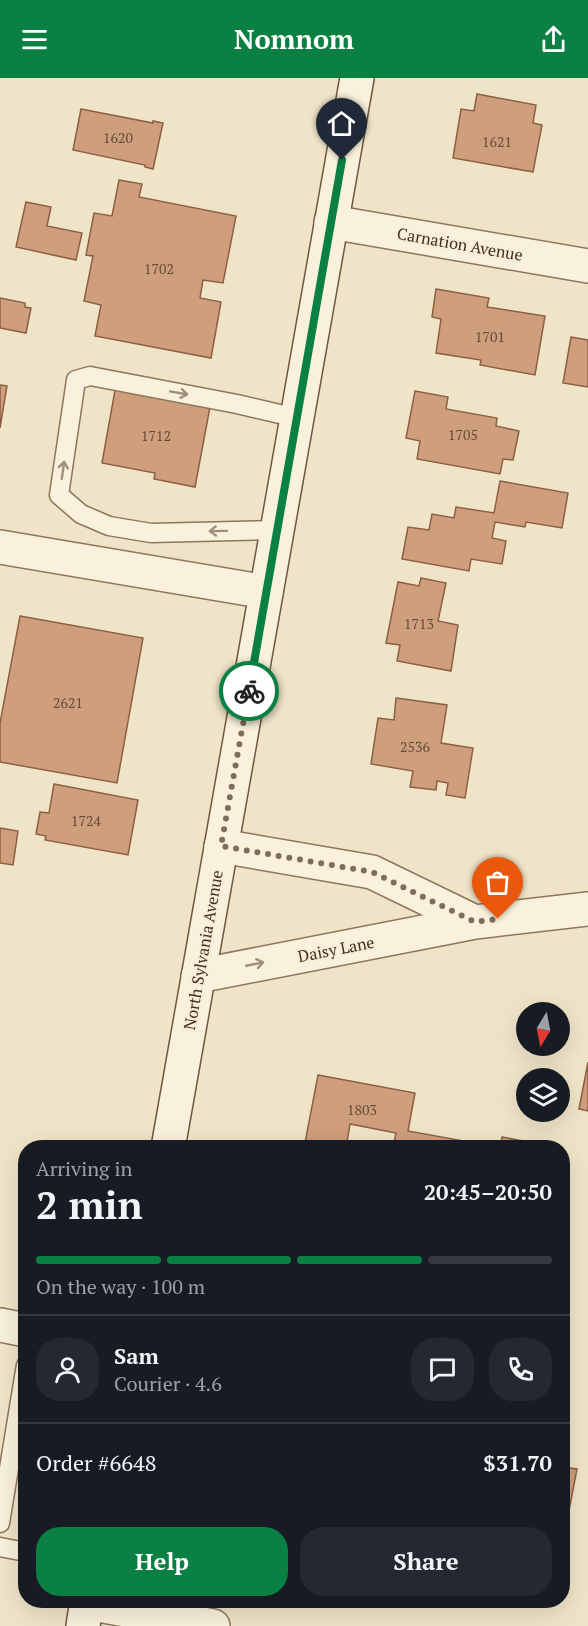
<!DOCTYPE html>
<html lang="en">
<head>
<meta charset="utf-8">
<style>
  :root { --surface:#171b24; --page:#242831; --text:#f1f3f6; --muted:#9ea1a6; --line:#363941; --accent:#0b8043 }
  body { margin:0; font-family:"PT Serif",serif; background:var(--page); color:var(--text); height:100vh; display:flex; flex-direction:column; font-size:22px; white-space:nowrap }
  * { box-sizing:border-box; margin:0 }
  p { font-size:20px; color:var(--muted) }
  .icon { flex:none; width:33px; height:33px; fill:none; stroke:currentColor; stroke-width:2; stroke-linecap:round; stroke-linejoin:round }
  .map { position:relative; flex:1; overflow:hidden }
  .drawer { position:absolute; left:18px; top:1062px; width:552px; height:468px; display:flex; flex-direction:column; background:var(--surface); border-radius:24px; box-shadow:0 6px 24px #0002 }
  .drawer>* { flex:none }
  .needle { width:39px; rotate:190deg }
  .controls { position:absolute; left:516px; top:924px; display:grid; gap:12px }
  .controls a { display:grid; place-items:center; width:54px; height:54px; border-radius:50%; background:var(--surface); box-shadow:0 6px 24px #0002; font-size:30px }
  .pin { position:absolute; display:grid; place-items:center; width:51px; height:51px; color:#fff; margin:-62px -26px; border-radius:50% 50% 50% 0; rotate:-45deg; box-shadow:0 0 6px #0007 }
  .pin .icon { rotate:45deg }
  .courier { position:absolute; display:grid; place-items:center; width:60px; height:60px; margin:-30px; border:4px solid #0b8043; border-radius:50%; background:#fff; color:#222; box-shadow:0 2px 8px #0007 }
  .head em { font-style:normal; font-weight:600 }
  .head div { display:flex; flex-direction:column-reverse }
  .head { display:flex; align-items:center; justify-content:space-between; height:102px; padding:0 18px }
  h1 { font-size:39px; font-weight:600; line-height:45px }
  .bar { display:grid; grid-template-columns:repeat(4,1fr); gap:9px 6px; align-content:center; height:72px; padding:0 18px }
  .bar i { height:8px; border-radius:4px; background:var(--line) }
  .bar .selected { background:var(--accent) }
  .bar p { grid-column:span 4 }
  .line { display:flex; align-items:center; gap:15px; padding:0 18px; border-top:2px solid var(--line) }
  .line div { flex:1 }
  .round { display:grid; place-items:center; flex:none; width:63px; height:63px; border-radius:24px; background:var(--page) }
  .primary-button { display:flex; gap:12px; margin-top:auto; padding:12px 18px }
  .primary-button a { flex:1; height:69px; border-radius:24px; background:var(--accent); color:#fff; font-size:24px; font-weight:600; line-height:69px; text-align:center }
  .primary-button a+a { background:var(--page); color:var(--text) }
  header { display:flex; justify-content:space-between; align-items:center; height:78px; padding:0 18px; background:var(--accent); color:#fff; font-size:27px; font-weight:600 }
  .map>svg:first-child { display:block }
  .building { fill:#cf9f7d; stroke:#8d5f41; stroke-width:1.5 }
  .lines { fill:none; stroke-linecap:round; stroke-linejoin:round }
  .service-casing { stroke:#8d765c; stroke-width:21 }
  .minor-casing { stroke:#8d765c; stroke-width:36 }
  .secondary-casing { stroke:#6f573f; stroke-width:36 }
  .service { stroke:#faf1dc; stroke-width:18 }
  .minor { stroke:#faf1dc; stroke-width:33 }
  .secondary { stroke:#faf1dc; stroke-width:33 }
  .oneway { stroke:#9c907e }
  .done { stroke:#7c6e5b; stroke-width:6; stroke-dasharray:0 10.8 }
  .route { stroke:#0b8043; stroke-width:8 }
  .labels { text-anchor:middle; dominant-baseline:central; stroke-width:5; stroke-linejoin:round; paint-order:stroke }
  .number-label { font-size:14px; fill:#624a37 }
  .street-label { font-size:16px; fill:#3d2e20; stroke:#f7eed8 }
</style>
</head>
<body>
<header><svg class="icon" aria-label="menu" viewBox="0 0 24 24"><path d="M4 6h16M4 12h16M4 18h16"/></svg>Nomnom<svg class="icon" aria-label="share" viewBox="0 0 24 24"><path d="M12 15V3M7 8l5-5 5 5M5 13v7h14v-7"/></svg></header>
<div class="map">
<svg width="588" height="1548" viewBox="0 0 588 1548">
  <rect width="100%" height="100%" fill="#f0e4c8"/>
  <path class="building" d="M 477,16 L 536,27 L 533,45 L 542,47 L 533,94 L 453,80 L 461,31 L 474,33 Z
    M 81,31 L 153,45 L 153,43 L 163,45 L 153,91 L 145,89 L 145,87 L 73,72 Z
    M 119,102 L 142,106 L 139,119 L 236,138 L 223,205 L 203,202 L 200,220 L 221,224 L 211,280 L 95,258 L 101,227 L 84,223 L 93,178 L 86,177 L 94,135 L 112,138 Z
    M 26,124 L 51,129 L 47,148 L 82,155 L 76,182 L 16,169 Z
    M 436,211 L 489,220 L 487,229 L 545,238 L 535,297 L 480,287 L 481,282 L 436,275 L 441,241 L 432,239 Z
    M 0,220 L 25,225 L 25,229 L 31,230 L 26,255 L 0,250 Z
    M 571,259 L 588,262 L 588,309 L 563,305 Z
    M 0,307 L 7,308 L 0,350 Z
    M 115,312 L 210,329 L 195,409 L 154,401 L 155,395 L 102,385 Z
    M 415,313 L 448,319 L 446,331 L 497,340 L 496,348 L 519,353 L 513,382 L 503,381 L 500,396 L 417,381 L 420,363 L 406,360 Z
    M 500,403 L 568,415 L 562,450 L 526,444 L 525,449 L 495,444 L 492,460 L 506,463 L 502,486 L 471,481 L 469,493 L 402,481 L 408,449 L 429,452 L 432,436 L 454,440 L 456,429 L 494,435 Z
    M 421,500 L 446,505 L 438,543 L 458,547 L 451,593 L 397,583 L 400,567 L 386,565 L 398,504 L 419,508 Z
    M 20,538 L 143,560 L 117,705 L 0,684 L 0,645 Z
    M 396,620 L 447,627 L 441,665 L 473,670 L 465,720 L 446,717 L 448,705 L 437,703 L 436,712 L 410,709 L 413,693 L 371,686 L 378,640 L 394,642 Z
    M 54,706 L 138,722 L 128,777 L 45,762 L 46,758 L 36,756 L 40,734 L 49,735 Z
    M 0,750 L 18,753 L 13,787 L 0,785 Z
    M 588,984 L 588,1033 L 579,1031 Z
    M 318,997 L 415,1015 L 408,1053 L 464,1063 L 463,1070 L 393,1070 L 396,1055 L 350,1046 L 346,1070 L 304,1070 Z
    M 502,1059 L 534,1065 L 533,1070 L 501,1070 Z
    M 562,1389 L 577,1391 L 563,1464 L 562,1464 Z"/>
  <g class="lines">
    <defs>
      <path id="service" d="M 277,452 L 151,455 L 109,448 L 81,436 L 59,417 L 76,302 L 90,298 L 237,326 L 297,340
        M 0,1445 L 26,1287
        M 0,1469 L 26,1474"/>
      <path id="minor" d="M 331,144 L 588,188
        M 0,469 L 266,514
        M 221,768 L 372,794 L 475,844
        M 198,898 L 475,844 L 588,831
        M 0,1247 L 26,1252
        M 87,1525 L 213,1548"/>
      <path id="secondary" d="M 168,1070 L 357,0
        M 83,1548 L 87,1522"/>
    </defs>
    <use href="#service" class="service-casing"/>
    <use href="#minor" class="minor-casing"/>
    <use href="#secondary" class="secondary-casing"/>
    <use href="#service" class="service"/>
    <use href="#minor" class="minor"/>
    <use href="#secondary" class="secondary"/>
  </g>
  <defs><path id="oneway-shaft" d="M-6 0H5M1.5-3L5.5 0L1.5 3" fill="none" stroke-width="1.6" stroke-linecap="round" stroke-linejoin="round" transform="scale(1.5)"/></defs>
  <g class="oneway">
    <use href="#oneway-shaft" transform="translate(179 315) rotate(10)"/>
    <use href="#oneway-shaft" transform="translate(63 392) rotate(-82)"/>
    <use href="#oneway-shaft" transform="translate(218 453) rotate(179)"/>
    <use href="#oneway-shaft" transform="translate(255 886) rotate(-11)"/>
  </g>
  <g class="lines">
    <path class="done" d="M 249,613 L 221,768 L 372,794 L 475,844 L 498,841"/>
    <path class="route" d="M 249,613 L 342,82"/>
  </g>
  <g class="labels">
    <g class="number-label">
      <text x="118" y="59">1620</text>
      <text x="497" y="63">1621</text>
      <text x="159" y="190">1702</text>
      <text x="490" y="258">1701</text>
      <text x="463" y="356">1705</text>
      <text x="156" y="357">1712</text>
      <text x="419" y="545">1713</text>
      <text x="68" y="624">2621</text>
      <text x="415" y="668">2536</text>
      <text x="86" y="742">1724</text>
      <text x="362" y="1031">1803</text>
    </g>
    <g class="street-label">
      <text transform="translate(460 166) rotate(10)">Carnation Avenue</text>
      <text transform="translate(336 871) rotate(-11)">Daisy Lane</text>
      <text transform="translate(203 872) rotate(-80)">North Sylvania Avenue</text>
    </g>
  </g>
</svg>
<div class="controls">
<a><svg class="needle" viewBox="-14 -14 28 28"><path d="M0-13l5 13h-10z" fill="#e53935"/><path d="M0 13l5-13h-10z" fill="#9ea1a6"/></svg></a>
<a><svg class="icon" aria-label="layers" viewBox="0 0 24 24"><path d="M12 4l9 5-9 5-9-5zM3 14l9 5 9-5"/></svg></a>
</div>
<div class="pin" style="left:498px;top:841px;background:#ea580c"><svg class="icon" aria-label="bag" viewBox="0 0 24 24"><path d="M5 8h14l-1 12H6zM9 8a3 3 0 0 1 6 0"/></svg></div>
<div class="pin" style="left:342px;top:82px;background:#1f2937"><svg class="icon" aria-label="home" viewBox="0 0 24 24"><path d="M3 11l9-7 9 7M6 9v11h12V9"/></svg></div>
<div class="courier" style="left:249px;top:613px"><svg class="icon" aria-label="bike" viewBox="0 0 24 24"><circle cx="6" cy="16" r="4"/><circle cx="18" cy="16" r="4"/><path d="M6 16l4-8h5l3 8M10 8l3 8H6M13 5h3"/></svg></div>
<section class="drawer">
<div class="head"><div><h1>2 min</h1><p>Arriving in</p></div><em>20:45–20:50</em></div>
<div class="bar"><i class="selected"></i><i class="selected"></i><i class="selected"></i><i></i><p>On the way · 100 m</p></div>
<div class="line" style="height:108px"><a class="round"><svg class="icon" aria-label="person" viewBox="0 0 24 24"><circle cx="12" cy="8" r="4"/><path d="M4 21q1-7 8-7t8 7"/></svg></a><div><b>Sam</b><p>Courier · 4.6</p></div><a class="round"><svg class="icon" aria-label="chat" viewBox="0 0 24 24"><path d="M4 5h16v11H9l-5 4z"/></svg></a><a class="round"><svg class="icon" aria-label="phone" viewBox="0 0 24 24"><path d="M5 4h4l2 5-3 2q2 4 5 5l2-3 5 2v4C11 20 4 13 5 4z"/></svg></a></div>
<div class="line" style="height:78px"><div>Order #6648</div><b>$31.70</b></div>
<div class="primary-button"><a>Help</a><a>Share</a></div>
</section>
</div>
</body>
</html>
